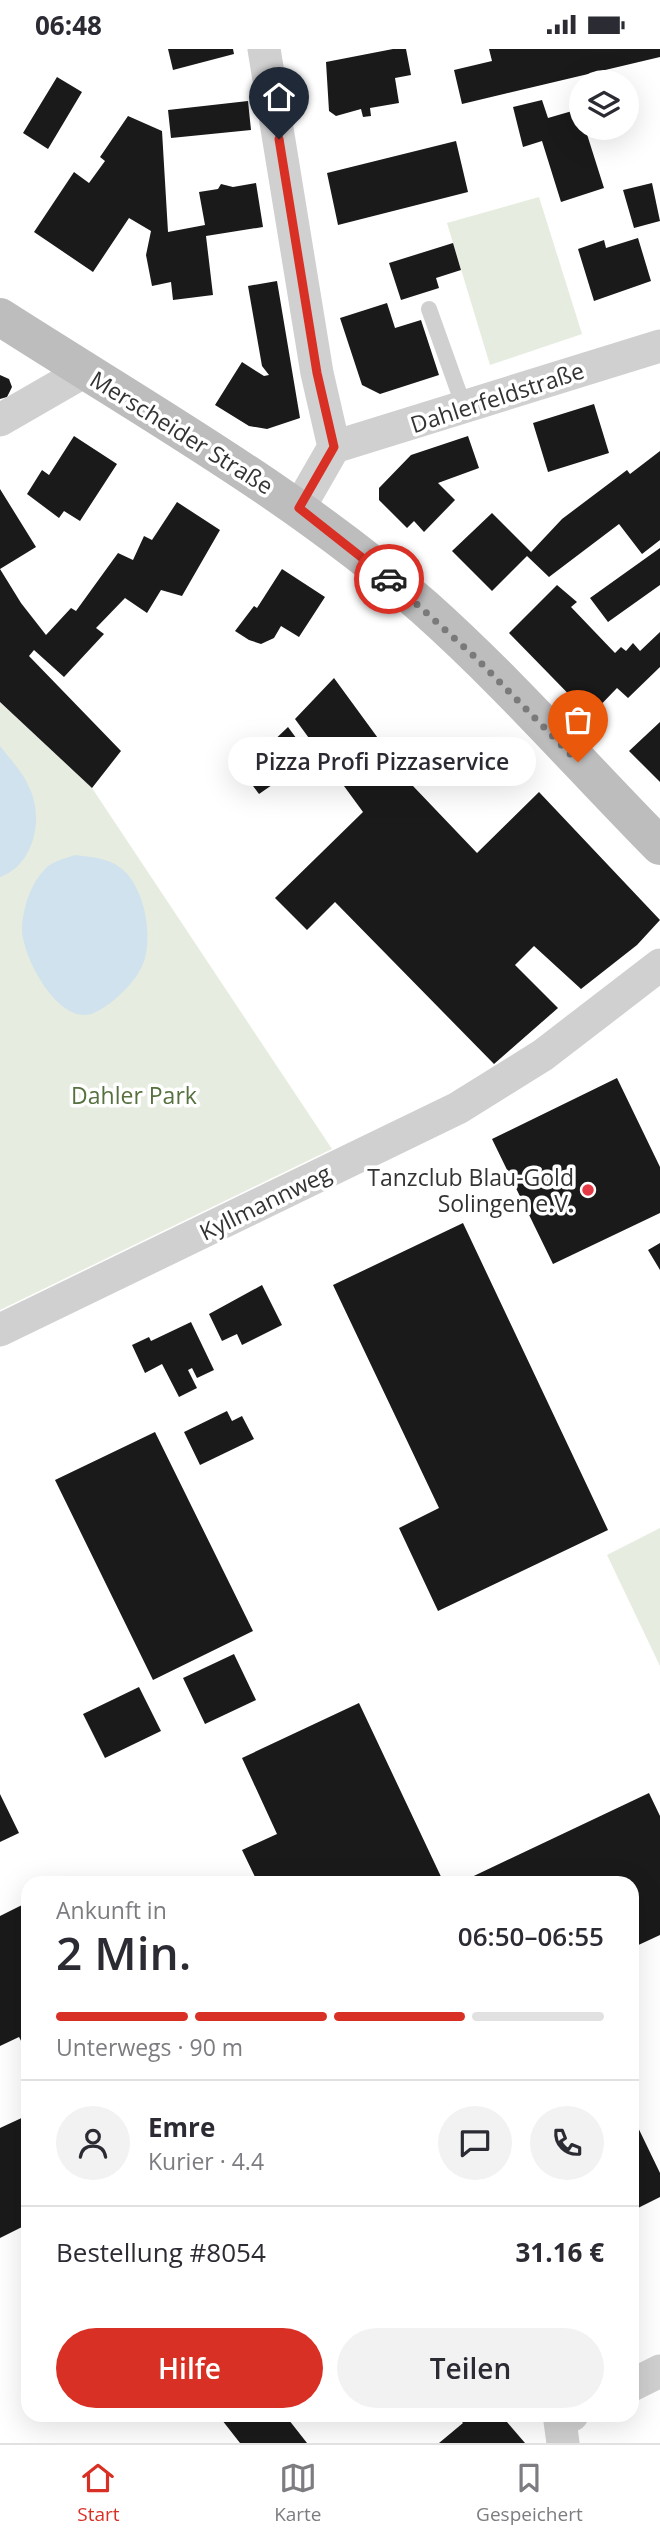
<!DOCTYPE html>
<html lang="de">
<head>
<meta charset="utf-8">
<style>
  :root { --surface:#fff; --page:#f2f2f3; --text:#2b2b33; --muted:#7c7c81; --line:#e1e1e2; --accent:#d93025 }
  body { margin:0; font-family:"Open Sans",sans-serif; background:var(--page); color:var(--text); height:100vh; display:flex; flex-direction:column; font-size:26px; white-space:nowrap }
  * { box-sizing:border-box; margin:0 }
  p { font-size:23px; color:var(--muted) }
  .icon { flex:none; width:38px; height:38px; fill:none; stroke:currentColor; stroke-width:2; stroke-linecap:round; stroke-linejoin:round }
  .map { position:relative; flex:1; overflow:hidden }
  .drawer { position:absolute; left:21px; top:1827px; width:618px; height:546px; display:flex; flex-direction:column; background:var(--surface); border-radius:21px; box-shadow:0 7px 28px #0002 }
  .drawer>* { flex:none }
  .controls { position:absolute; left:569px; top:21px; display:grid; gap:14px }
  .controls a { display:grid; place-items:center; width:70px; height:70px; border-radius:50%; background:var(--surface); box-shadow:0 7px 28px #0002; font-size:35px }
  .pin { position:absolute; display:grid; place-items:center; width:60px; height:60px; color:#fff; margin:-72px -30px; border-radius:50% 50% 50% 0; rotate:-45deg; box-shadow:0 0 7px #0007 }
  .pin .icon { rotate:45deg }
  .courier { position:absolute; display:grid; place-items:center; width:70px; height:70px; margin:-35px; border:5px solid #d93025; border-radius:50%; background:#fff; color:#222; box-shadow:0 2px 9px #0007 }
  .bubble { position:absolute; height:49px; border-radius:24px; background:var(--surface); box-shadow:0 7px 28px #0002; font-size:23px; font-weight:600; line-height:49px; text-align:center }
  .headline em { font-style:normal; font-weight:600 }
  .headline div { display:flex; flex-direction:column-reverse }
  .headline { display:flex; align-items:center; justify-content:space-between; height:119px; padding:0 35px }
  h1 { font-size:46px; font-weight:600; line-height:52px }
  .bar { display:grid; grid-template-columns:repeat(4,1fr); gap:10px 7px; align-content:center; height:84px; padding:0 35px }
  .bar i { height:9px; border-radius:5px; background:var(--line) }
  .bar .selected { background:var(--accent) }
  .bar p { grid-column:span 4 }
  .line { display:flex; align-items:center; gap:18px; padding:0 35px; border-top:2px solid var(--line) }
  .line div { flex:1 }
  .round { display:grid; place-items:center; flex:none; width:74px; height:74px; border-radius:37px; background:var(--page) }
  .cta { display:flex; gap:14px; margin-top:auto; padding:14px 35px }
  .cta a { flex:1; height:80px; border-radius:42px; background:var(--accent); color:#fff; font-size:28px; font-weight:600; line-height:80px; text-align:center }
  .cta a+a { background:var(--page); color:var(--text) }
  .status { display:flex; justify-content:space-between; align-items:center; height:49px; padding:0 35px; background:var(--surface); direction:ltr }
  .status svg { height:19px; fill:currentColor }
  .dock { display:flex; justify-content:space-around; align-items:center; height:98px; border-top:2px solid var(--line); background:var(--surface); font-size:19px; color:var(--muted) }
  .dock a { display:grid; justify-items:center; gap:4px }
  .dock .selected { color:var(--accent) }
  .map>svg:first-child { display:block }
  .green { fill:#e6ecdf }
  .water { fill:#cfe2ee }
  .building { fill:#1a1a1a }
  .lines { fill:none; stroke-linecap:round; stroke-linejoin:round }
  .service { stroke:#d0d0d0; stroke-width:16 }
  .minor { stroke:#d0d0d0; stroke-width:33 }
  .secondary { stroke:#bdbdbd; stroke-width:38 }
  .done { stroke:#7a7a7a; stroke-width:7; stroke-dasharray:0 12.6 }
  .route { stroke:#d93025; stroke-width:9 }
  .poi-dot { fill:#e63946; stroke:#fff; stroke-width:2.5 }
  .labels { text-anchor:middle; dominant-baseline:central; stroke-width:7; stroke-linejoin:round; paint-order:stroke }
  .street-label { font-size:23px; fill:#333; stroke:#fff }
  .park-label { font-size:23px; fill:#56703f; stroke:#fff }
  .poi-label { font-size:23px; fill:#333; stroke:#fff; text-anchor:end }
</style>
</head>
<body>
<div class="status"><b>06:48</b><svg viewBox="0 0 49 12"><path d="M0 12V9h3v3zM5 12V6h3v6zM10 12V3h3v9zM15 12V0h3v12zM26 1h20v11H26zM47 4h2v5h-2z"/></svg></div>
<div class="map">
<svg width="660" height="2394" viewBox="0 0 660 2394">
  <rect width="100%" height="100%" fill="#fff"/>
  <path class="green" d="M 539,148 L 582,285 L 490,316 L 447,174 Z
    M 0,653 L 92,739 L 332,1100 L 0,1261 Z
    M 660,1479 L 660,1617 L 607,1506 Z"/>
  <path class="water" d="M 0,697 C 9,709 23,723 29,738 C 44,768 35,816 0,828 Z
    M 75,806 C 91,808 108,809 121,819 C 144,838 152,881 145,909 C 140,930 111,958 91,965 C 57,975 20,904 22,877 C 24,855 31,834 46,819 C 53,812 67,809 75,806 Z"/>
  <path class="building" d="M 168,0 L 233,0 L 234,5 L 173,21 Z
    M 393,0 L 406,0 L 411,26 L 395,29 L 399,54 L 370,59 L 371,67 L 363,68 L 361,60 L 336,67 L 329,62 L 326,13 Z
    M 489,0 L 660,0 L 660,8 L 462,55 L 454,21 L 492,12 Z
    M 57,28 L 82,43 L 48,100 L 23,84 Z
    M 542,51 L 548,69 L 579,60 L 581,79 L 585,79 L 604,139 L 561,153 L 542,92 L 523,98 L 513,58 Z
    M 248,52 L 251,81 L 171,89 L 168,61 Z
    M 128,67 L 162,82 L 168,183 L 205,176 L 199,143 L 218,140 L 221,135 L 233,138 L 256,134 L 263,178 L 206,187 L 213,246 L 173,251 L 171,233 L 152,237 L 146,206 L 151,182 L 129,169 L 93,223 L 34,183 L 74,123 L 89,134 L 105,112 L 100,108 Z
    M 456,92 L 468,143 L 338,176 L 327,124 Z
    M 652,134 L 660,172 L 634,179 L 623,141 Z
    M 638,189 L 651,232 L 594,252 L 578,200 L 604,191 L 606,199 Z
    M 453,194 L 461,221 L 436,229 L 439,239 L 401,251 L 389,214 Z
    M 277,232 L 300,369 L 267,380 L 249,377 L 215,356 L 242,313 L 264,327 L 269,326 L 262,317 L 248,237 Z
    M 387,254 L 395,279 L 421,271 L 439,326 L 380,345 L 362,336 L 340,269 Z
    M 0,326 L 9,330 L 12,338 L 7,348 L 0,350 Z
    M 594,355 L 609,404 L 548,423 L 533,374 Z
    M 74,387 L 117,415 L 80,472 L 64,462 L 59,469 L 27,445 L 42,421 L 49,426 Z
    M 468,387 L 479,419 L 438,434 L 455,451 L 424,483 L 414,472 L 407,479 L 379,451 L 379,439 L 411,406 Z
    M 660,402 L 660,491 L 642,505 L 619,475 L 549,528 L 527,507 L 492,542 L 452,502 L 492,464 L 531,503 L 562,470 L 627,421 L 630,425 Z
    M 0,440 L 36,498 L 0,520 L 21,554 L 46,586 L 71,559 L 76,562 L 118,504 L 133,511 L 144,487 L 152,491 L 177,453 L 220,481 L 182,547 L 161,541 L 147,564 L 125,549 L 96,579 L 104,585 L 64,628 L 34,601 L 29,607 L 121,702 L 92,739 L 0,653 Z
    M 660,499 L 660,536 L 608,573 L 590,549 Z
    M 282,520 L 325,548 L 299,588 L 281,577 L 274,589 L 261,595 L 249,591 L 235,582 L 254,557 L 257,559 Z
    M 557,536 L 577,553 L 571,558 L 615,604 L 621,598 L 626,602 L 633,594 L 640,602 L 660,583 L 660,618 L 628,649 L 617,639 L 590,667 L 509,584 Z
    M 334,629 L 413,737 L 477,804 L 539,743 L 660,871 L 637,896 L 581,940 L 534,897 L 515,916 L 558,959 L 494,1015 L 335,853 L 307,881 L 275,849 L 363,763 L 295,670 Z
    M 660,673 L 660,733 L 629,702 Z
    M 288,678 L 311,709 L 259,745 L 242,722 Z
    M 617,1029 L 660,1118 L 660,1164 L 553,1215 L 492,1090 Z
    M 463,1174 L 608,1481 L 438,1562 L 399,1479 L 439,1459 L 333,1236 Z
    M 660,1194 L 660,1221 L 648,1201 Z
    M 262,1236 L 282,1276 L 242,1296 L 237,1285 L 222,1292 L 209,1265 Z
    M 191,1273 L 214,1321 L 197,1329 L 192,1319 L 188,1321 L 197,1339 L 179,1348 L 162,1315 L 145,1324 L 132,1296 L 149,1288 L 151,1292 Z
    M 227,1362 L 232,1372 L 242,1367 L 254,1390 L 200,1416 L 184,1383 Z
    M 155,1383 L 253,1582 L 153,1631 L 55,1431 Z
    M 234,1605 L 256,1651 L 205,1675 L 183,1629 Z
    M 139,1638 L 161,1682 L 105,1709 L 83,1665 Z
    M 359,1654 L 444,1834 L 258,1834 L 242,1801 L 277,1785 L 242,1709 Z
    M 649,1744 L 660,1767 L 660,1886 L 632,1899 L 632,1834 L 459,1834 Z
    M 0,1745 L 19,1784 L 0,1793 Z
    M 28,1853 L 28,2005 L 19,1988 L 0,1997 L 0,1867 Z
    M 28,2066 L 28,2175 L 0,2189 L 0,2079 Z
    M 632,2066 L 660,2124 L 660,2148 L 632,2162 Z
    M 228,2366 L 251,2366 L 256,2373 L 266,2366 L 285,2366 L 307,2394 L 240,2394 L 222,2371 Z
    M 456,2366 L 501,2366 L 525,2394 L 439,2394 L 463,2374 Z"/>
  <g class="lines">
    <path class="service" d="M 429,260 L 464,358"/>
    <path class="minor" d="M 264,0 L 317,324 L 334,398 L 299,459
      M 0,371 L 85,322
      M 334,398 L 660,297
      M 0,1281 L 458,1059 L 543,1006 L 660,916
      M 632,2336 L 660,2322
      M 563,2394 L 560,2372 L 572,2366"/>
    <path class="secondary" d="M 0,268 C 145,361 295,445 425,559 C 508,633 582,718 660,797"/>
  </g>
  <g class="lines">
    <path class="done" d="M 389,530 L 474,607 L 578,713"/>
    <path class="route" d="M 279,90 L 317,324 L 334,398 L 299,459 L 389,530"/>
  </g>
  <circle class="poi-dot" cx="588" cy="1141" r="7"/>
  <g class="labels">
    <g class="street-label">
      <text transform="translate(497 348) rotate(-18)">Dahlerfeldstraße</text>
      <text transform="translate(182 383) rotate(32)">Merscheider Straße</text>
      <text transform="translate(265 1153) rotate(-26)">Kyllmannweg</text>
    </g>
    <g class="park-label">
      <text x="134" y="1046">Dahler Park</text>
    </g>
    <g class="poi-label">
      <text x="574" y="1128">Tanzclub Blau-Gold<tspan x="574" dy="26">Solingen e.V.</tspan></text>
    </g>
  </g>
</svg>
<div class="controls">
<a><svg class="icon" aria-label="layers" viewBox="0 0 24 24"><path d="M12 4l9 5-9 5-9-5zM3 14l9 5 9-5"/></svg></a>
</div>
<div class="pin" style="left:578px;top:713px;background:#ea580c"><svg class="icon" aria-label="bag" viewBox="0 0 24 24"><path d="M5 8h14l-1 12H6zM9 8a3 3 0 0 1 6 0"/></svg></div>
<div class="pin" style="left:279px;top:90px;background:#1f2937"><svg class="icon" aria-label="home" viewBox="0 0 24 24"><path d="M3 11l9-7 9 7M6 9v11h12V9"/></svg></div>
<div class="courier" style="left:389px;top:530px"><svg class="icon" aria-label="car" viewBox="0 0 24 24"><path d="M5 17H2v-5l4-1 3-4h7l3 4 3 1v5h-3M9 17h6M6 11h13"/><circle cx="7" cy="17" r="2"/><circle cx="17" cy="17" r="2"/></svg></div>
<div class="bubble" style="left:228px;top:688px;width:308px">Pizza Profi Pizzaservice</div>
<section class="drawer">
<div class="headline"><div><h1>2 Min.</h1><p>Ankunft in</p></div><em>06:50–06:55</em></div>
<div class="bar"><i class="selected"></i><i class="selected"></i><i class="selected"></i><i></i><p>Unterwegs · 90 m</p></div>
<div class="line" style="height:126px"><a class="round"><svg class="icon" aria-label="person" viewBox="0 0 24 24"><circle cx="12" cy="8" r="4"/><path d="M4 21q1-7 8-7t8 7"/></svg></a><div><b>Emre</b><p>Kurier · 4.4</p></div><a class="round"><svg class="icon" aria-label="chat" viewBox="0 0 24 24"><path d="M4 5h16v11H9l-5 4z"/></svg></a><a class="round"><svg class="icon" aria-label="phone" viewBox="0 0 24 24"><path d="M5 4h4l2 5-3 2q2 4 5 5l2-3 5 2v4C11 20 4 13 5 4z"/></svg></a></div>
<div class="line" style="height:91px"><div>Bestellung #8054</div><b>31.16 €</b></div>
<div class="cta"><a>Hilfe</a><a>Teilen</a></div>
</section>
</div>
<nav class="dock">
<a class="selected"><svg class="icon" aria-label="home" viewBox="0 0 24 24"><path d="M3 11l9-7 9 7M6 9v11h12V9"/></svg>Start</a>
<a><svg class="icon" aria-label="map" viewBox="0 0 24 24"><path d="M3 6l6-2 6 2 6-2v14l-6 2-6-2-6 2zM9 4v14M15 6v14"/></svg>Karte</a>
<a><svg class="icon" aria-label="saved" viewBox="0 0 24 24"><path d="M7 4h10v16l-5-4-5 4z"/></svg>Gespeichert</a>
</nav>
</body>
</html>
